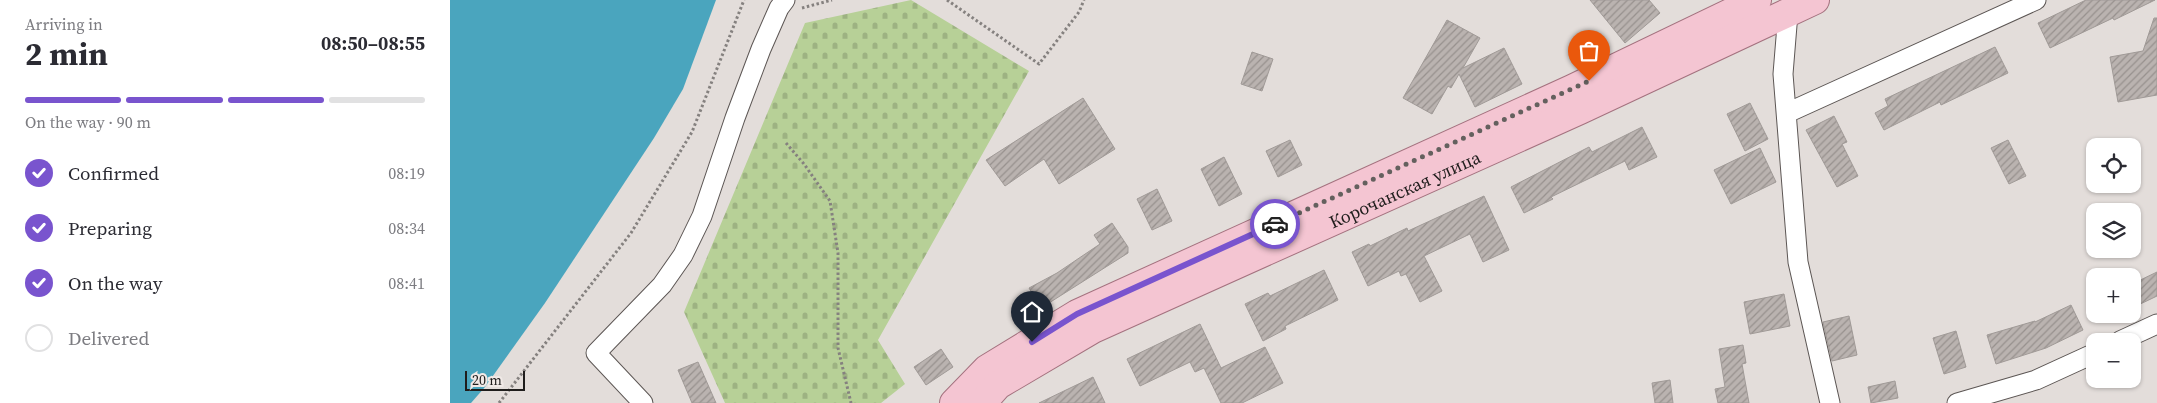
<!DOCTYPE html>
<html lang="en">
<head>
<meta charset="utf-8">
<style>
  :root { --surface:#fff; --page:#f2f2f3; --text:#2b2b33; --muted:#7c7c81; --line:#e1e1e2; --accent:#7954ce }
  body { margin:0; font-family:"Source Serif 4",serif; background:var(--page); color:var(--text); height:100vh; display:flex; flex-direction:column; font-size:19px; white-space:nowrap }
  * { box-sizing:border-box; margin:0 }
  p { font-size:16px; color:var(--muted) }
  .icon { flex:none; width:28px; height:28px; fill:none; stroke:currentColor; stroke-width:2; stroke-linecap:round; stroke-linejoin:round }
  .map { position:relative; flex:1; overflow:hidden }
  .sheet { display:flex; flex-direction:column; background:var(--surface); width:450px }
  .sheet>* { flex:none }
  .buttons { position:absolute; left:1636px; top:138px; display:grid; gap:10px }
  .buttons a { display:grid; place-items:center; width:55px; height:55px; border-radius:10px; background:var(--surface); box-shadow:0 1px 4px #0004; font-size:25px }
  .scale { position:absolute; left:15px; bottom:12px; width:60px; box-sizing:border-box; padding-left:5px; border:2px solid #1f1d1c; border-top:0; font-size:14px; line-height:18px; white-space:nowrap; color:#1f1d1c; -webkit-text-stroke:4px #f1eae7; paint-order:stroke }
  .pin { position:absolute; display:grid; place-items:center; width:42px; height:42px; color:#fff; margin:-51px -21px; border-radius:50% 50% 50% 0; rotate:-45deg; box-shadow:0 0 5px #0007 }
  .pin .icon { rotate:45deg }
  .courier { position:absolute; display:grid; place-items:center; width:50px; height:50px; margin:-25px; border:4px solid #7954ce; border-radius:50%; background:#fff; color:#222; box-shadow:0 1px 6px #0007 }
  .headline em { font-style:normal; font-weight:700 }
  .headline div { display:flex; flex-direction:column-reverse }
  .headline { display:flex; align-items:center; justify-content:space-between; height:85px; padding:0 25px }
  h1 { font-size:32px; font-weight:700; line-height:38px }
  .bar { display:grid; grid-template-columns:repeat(4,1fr); gap:8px 5px; align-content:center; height:60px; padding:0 25px }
  .bar i { height:6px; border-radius:4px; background:var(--line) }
  .bar .active { background:var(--accent) }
  .bar p { grid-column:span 4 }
  ol { padding:0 25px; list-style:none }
  li { display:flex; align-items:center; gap:15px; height:55px }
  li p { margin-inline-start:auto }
  li .icon { padding:5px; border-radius:50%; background:var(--accent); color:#fff; stroke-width:4 }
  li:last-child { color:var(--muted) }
  li i { width:28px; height:28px; border:2px solid var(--line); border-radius:50% }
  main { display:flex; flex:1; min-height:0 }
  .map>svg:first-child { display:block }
  .cemetery { fill:url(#cemetery-stones) }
  .water { fill:#4aa5be }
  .building { fill:url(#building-hatch); stroke:#a09a97 }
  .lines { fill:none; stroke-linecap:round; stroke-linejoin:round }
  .minor-casing { stroke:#5c5654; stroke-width:21 }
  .primary-casing { stroke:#a4727f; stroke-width:30 }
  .path { stroke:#85817f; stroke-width:3; stroke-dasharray:2.5 2.5; stroke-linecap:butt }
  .minor { stroke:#fff; stroke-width:19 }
  .primary { stroke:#f4c5d2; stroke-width:28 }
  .done { stroke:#64605e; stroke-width:5; stroke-dasharray:0 9 }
  .route { stroke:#7954ce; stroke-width:6 }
  .labels { text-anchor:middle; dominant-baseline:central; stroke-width:5; stroke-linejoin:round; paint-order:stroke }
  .street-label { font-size:18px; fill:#1f1d1c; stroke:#f1eae7 }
</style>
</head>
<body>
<main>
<section class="sheet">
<div class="headline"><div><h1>2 min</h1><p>Arriving in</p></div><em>08:50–08:55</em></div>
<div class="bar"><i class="active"></i><i class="active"></i><i class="active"></i><i></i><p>On the way · 90 m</p></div>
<ol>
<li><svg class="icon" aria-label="check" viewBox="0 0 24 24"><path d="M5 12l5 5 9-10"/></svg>Confirmed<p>08:19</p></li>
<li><svg class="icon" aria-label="check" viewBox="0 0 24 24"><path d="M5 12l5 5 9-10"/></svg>Preparing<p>08:34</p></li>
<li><svg class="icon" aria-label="check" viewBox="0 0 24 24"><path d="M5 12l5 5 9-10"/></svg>On the way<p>08:41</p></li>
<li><i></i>Delivered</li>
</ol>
</section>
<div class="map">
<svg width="1707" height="403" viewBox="0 0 1707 403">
  <defs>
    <pattern id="cemetery-stones" width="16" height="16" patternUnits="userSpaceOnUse" patternTransform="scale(1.25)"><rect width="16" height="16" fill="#b7d097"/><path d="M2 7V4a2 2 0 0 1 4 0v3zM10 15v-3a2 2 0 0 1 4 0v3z" fill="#9db282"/></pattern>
    <pattern id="building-hatch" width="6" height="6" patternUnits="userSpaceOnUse" patternTransform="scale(1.25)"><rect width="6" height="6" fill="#bab3b0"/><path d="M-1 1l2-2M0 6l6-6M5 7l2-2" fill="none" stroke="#97918e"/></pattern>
  </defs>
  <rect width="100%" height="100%" fill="#e3ddda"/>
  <path class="cemetery" d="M 461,0 L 579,71 L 428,340 L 455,384 L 431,403 L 275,403 L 234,312 L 355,23 Z"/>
  <path class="water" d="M 0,0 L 266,0 L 233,89 L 204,138 L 95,303 L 35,387 L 21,403 L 0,403 Z"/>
  <path class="building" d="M 1140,0 L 1199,0 L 1210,13 L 1175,43 Z
    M 1636,0 L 1705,0 L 1664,20 L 1663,18 L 1600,48 L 1588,23 Z
    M 1704,18 L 1707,18 L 1707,95 L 1668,102 L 1660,57 L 1693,51 Z
    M 997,20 L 1030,38 L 1013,68 L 1054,48 L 1072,84 L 1025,107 L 1009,74 L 1001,88 L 998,86 L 982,114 L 953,98 Z
    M 1545,47 L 1558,73 L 1491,105 L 1490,102 L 1434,130 L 1425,113 L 1438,106 L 1435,99 Z
    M 802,52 L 823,59 L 812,91 L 791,84 Z
    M 633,98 L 665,149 L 609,184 L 594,159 L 555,186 L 536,160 Z
    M 1300,103 L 1318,139 L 1295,151 L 1277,114 Z
    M 1384,116 L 1397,142 L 1392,144 L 1408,176 L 1387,187 L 1356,130 Z
    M 1192,127 L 1207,157 L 1179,170 L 1175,161 L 1101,197 L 1103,199 L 1074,213 L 1061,187 L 1139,147 L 1142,152 Z
    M 840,140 L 852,165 L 828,177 L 816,151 Z
    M 1558,140 L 1576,176 L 1559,184 L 1541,148 Z
    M 1310,148 L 1326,182 L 1281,204 L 1264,170 Z
    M 774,157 L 792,194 L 769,206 L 751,169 Z
    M 707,189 L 722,221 L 702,230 L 687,199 Z
    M 1034,196 L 1059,250 L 1033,262 L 1020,234 L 974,256 L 992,291 L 970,302 L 956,274 L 951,276 L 949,271 L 918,286 L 902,252 L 919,244 L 920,246 L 957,228 L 958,231 Z
    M 662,223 L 678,247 L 678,253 L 591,308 L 579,288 L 607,273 L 650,244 L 644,235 Z
    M 874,270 L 888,300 L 835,326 L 836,329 L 813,341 L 795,304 L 818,293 L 820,296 Z
    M 1707,272 L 1707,296 L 1682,308 L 1682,284 Z
    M 1334,294 L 1340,326 L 1300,334 L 1294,302 Z
    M 1621,305 L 1633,330 L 1596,348 L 1546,364 L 1537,335 L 1585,321 L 1585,322 Z
    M 1399,316 L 1407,355 L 1382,361 L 1373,322 Z
    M 750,324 L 771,368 L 815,347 L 833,383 L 792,403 L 771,403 L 754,368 L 745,372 L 740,362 L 690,386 L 677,359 Z
    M 1506,331 L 1516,367 L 1494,374 L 1483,338 Z
    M 1293,345 L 1296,363 L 1292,364 L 1299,403 L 1268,403 L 1265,389 L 1275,387 L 1269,349 Z
    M 491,349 L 503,367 L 476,385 L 464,367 Z
    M 248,362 L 266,403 L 242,403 L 228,370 Z
    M 643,377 L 655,403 L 589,403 Z
    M 1220,380 L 1223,403 L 1205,403 L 1202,383 Z
    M 1445,381 L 1448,398 L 1421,403 L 1418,387 Z"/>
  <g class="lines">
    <defs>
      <path id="minor" d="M 1338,13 L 1333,74 L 1348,262 L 1380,403
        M 1337,113 L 1586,0
        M 1670,341 L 1707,324
        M 193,403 L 146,353 L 212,285 L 233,255 L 252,216 L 285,118 L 311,49 L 329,8 L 335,0
        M 1507,403 L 1586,380 L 1645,353"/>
      <g id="primary">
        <path d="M 504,403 L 537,369 L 627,314 L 1122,89 L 1307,0"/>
        <path id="s1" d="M 532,403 L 548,385 L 643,329 L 1130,110 L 1365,0"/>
      </g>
    </defs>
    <use href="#minor" class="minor-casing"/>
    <use href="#primary" class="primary-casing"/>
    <path class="path" d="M 497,0 L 589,64 L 629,12 L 634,0
      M 352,8 L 382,0
      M 336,143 L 354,164 L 380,201 L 388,253 L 388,348 L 401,403
      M 49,403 L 181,233 L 242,132 L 294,0"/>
    <use href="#minor" class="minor"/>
    <use href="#primary" class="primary"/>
  </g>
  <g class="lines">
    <path class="done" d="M 825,224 L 1139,81"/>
    <path class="route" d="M 582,342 L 627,314 L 825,224"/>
  </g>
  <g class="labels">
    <g class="street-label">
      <text stroke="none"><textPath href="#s1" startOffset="476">Корочанская улица</textPath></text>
    </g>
  </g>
</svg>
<div class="buttons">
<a><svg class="icon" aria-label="locate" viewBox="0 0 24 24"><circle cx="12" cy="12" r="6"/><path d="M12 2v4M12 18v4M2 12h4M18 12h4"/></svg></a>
<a><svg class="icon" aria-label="layers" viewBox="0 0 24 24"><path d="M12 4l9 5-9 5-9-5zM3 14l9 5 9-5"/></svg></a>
<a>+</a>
<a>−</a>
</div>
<div class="scale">20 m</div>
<div class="pin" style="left:1139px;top:81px;background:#ea580c"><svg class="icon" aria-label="bag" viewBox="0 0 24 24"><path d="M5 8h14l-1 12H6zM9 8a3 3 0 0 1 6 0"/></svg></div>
<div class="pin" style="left:582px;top:342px;background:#1f2937"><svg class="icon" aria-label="home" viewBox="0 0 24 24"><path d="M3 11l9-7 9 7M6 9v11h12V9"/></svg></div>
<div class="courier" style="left:825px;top:224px"><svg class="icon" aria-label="car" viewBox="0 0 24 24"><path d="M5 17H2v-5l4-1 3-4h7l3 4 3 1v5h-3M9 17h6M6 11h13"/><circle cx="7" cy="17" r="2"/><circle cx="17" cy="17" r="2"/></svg></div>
</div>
</main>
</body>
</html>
